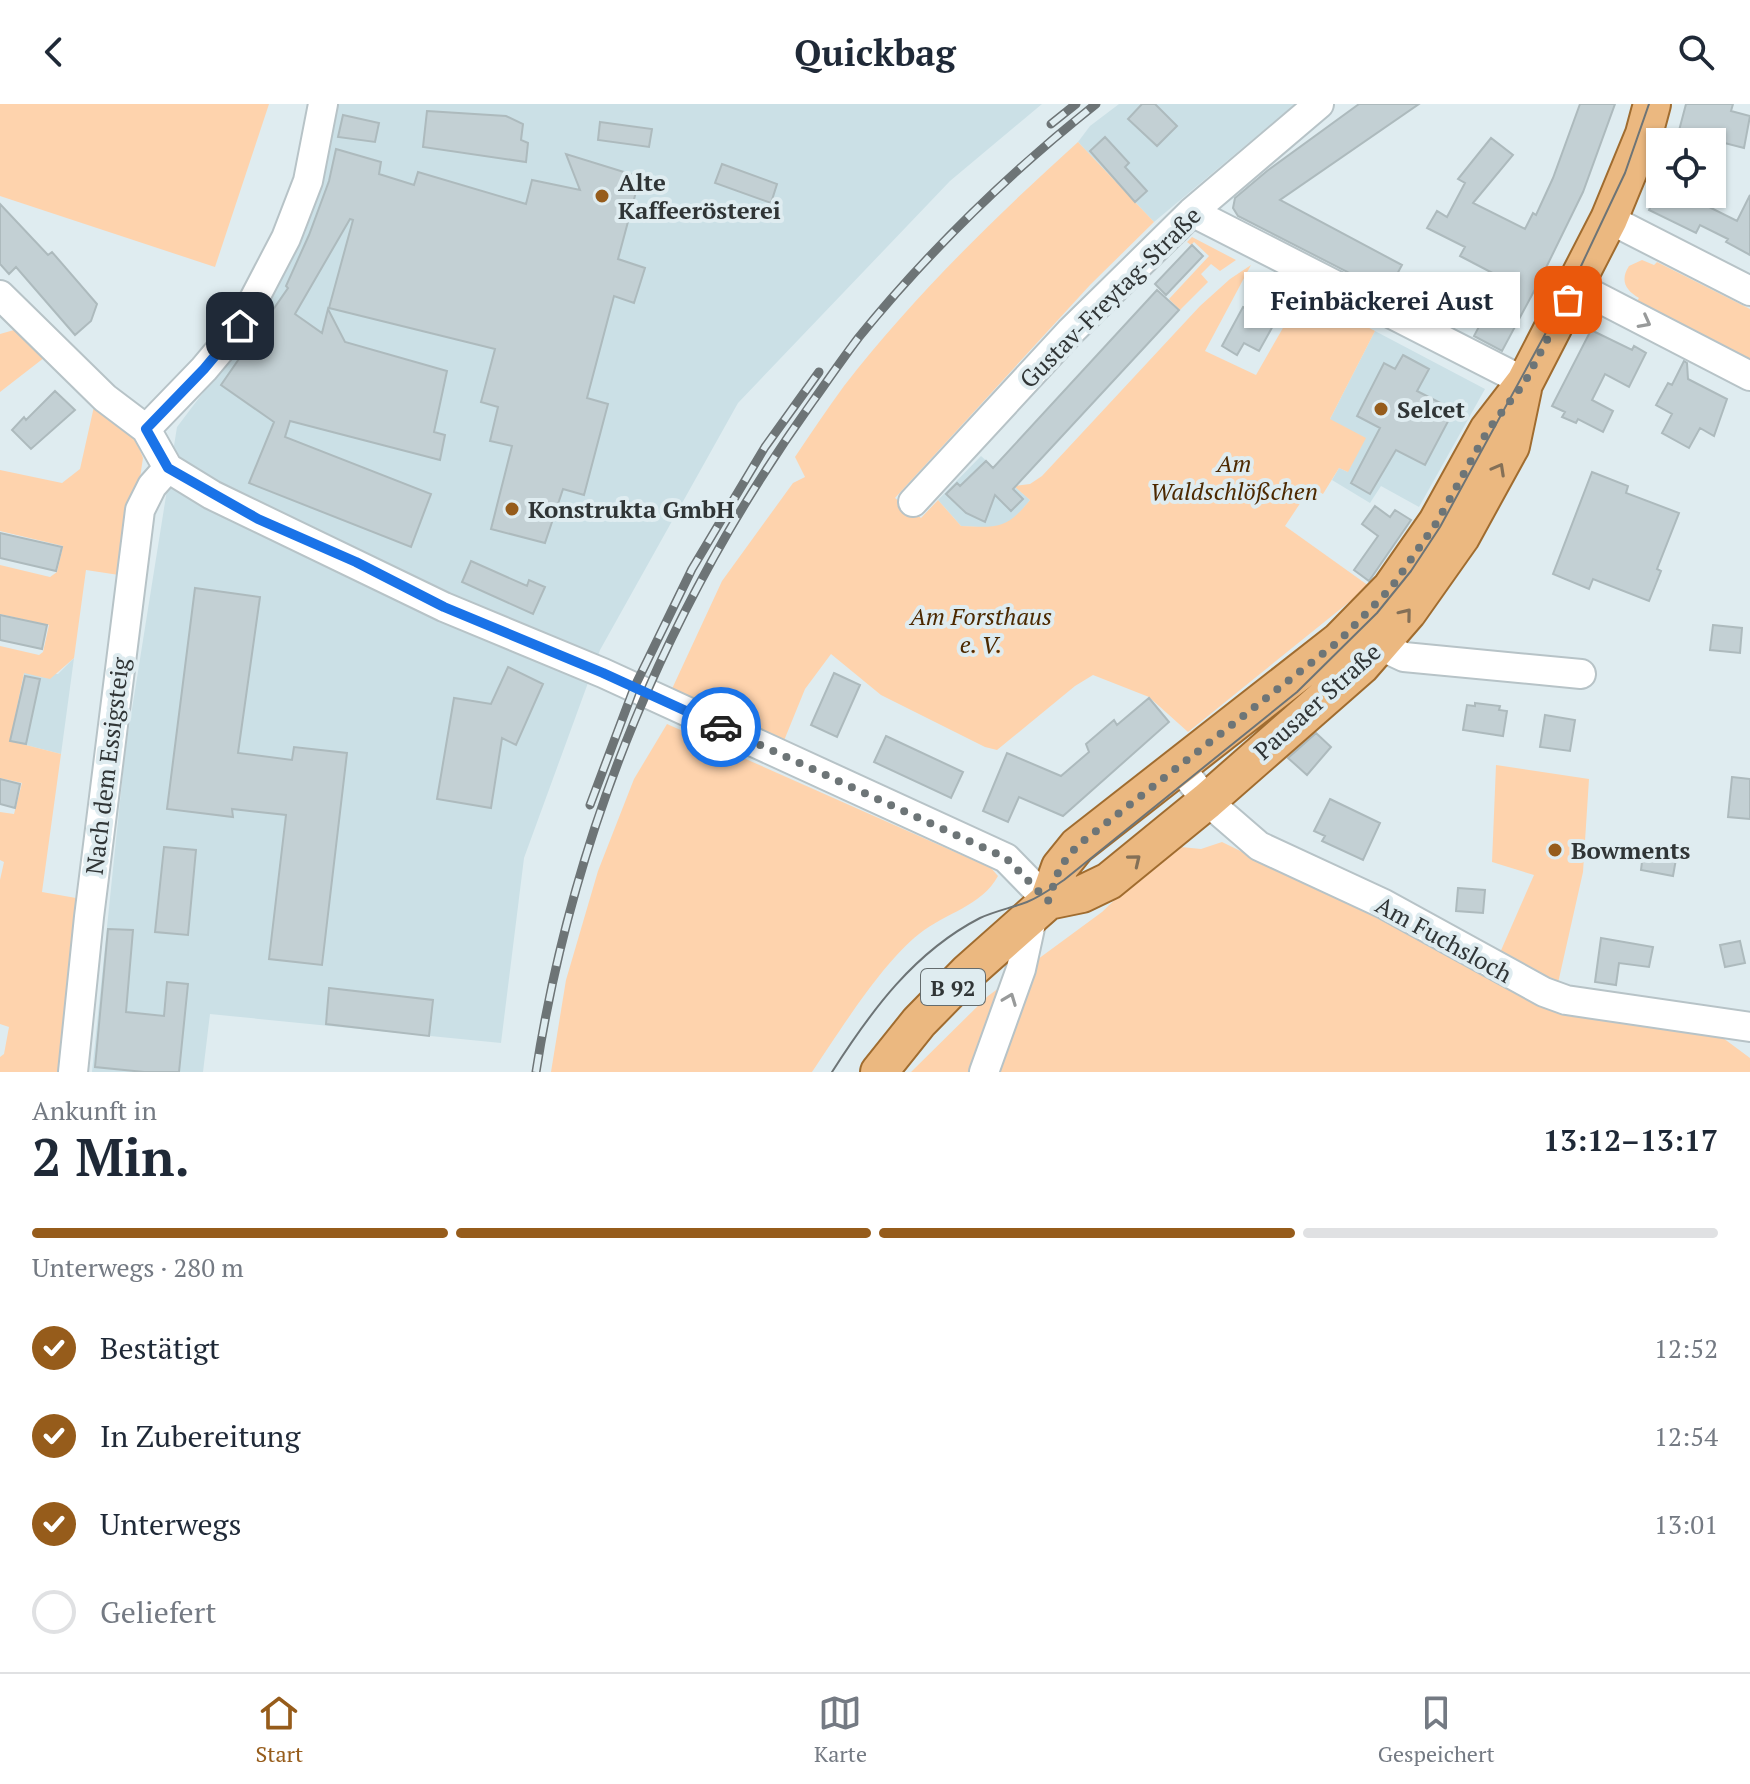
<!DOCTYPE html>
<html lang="de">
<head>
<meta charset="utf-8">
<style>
  :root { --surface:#fff; --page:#f6f6f7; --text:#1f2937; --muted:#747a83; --line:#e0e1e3; --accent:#965c1b }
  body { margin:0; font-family:"PT Serif",serif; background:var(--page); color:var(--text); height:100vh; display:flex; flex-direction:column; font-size:30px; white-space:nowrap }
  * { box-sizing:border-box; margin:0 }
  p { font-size:26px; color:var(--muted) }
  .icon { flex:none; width:44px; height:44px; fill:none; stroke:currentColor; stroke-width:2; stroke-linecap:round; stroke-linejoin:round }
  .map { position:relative; height:968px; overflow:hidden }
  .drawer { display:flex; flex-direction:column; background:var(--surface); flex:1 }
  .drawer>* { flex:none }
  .tools { position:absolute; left:1646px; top:24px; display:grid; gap:16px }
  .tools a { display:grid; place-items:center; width:80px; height:80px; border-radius:0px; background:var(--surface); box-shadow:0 2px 6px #0004; font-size:40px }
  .pin { position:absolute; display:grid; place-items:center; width:68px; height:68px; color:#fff; margin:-34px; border-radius:16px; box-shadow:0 4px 12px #0006 }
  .courier { position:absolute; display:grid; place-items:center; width:80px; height:80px; margin:-40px; border:6px solid #1a73e8; border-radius:50%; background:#fff; color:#222; box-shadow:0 2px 10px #0007 }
  .bubble { position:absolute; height:56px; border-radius:0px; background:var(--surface); box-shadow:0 2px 6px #0004; font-size:26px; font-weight:800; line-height:56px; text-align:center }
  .headline em { font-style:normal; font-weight:800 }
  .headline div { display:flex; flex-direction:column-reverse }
  .headline { display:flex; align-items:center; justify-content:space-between; height:136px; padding:0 32px }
  h1 { font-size:52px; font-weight:800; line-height:60px }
  .bar { display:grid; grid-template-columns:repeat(4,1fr); gap:12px 8px; align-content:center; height:96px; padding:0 32px }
  .bar i { height:10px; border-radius:6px; background:var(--line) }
  .bar .active { background:var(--accent) }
  .bar p { grid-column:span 4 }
  ol { padding:0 32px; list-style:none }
  li { display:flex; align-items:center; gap:24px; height:88px }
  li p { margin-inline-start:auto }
  li .icon { padding:8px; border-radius:50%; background:var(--accent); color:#fff; stroke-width:4 }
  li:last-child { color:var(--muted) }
  li i { width:44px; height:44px; border:4px solid var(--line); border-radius:50% }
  header { display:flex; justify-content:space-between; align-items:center; height:104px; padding:0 32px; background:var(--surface); font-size:36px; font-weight:800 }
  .menu { display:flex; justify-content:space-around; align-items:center; height:112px; border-top:2px solid var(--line); background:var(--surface); font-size:22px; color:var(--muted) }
  .menu a { display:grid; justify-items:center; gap:4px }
  .menu .active { color:var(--accent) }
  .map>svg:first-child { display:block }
  .built { fill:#cbe0e6 }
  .green { fill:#fed3ad }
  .building { fill:#c3d0d4; stroke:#adbabd; stroke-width:2 }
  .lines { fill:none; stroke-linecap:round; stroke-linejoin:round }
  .minor-casing { stroke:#b7c3c7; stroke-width:32 }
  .major-casing { stroke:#a06c2f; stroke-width:40 }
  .minor { stroke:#fff; stroke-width:28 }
  .major { stroke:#ebb880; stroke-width:36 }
  .tram { stroke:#6d7476; stroke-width:2 }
  .rail-casing { stroke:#6d7476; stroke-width:9 }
  .rail { stroke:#dfecf0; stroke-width:6; stroke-dasharray:18; stroke-linecap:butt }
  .oneway { stroke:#989a9a }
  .oneway2 { stroke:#847057 }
  .done { stroke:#6d7577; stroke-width:8; stroke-dasharray:0 14.4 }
  .route { stroke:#1a73e8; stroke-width:10 }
  .poi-dot { fill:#965c1b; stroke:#dfecf0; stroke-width:3 }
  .labels { text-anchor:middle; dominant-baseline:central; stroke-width:8; stroke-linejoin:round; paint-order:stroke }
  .shield { fill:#dfecf0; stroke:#646c6e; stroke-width:2 }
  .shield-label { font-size:22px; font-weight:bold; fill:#303536 }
  .poi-label { font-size:24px; font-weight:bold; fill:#303536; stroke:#dfecf0; text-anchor:start }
  .street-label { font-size:24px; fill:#303536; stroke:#dfecf0 }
  .park-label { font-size:24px; font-style:italic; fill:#4c2900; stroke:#dfecf0 }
</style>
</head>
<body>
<header><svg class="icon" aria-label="back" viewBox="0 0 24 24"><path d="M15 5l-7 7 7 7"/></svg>Quickbag<svg class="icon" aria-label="search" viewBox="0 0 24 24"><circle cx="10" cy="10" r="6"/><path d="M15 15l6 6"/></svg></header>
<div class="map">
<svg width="1750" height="968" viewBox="0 0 1750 968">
  <rect width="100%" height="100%" fill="#dfecf0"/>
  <path class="built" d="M 337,0 L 1042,0 L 950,77 L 738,299 L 600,546 L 524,754 L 501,939 L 210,910 L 203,968 L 92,968 L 125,649 L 177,323 L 265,207 L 305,129 L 324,75 Z
    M 1119,0 L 1295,0 L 1154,118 L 1078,38 L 1090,22 Z
    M 1375,227 L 1485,285 L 1419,403 L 1381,382 L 1370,399 L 1332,376 L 1339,364 L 1348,368 L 1330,315 Z
    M 981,352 L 1030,396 L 1015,415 L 996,424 L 961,422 L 938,396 Z
    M 74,554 L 61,650 L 10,637 L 24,569 L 58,570 Z"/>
  <path class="green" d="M 0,0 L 269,0 L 215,163 L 0,92 Z
    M 1078,38 L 1154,118 L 1090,181 L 895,394 L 921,414 L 938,396 L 961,422 C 997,424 1007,425 1030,396 L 1014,382 L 1030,380 L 1042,372 L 1200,202 L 1230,175 L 1251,161 L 1205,247 L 1256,271 L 1303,189 L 1375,227 L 1330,315 L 1366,334 L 1348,368 L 1339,364 L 1323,390 L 1311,383 L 1285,422 L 1369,482 L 1188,628 L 1149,593 L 1093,571 L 1075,582 L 997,646 L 985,643 L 881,591 L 831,550 L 805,585 L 783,639 L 671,587 L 722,477 L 793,379 L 805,373 L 795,353 C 811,329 827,305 844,282 C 913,193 995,113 1078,38 Z
    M 1192,133 L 1236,156 L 1220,167 L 1211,160 L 1201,170 L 1208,178 L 1180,206 L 1169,195 L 1209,152 L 1194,138 L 1191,141 L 1187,138 Z
    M 1642,156 L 1654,161 L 1657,158 L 1750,205 L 1750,255 L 1637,197 L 1639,194 C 1625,186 1620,176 1629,162 Z
    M 21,224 L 49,250 L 0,288 L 0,230 Z
    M 95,298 C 115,315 135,328 143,354 L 105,603 L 101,605 L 119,471 L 86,466 L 74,554 L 50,575 L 24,569 L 10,637 L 61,650 L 42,788 L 76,794 L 58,968 L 0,968 L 0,953 L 4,950 L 9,923 L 0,920 L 0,776 L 4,758 L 0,756 L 0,708 L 14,710 L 22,679 L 0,674 L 0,542 L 39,551 L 43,548 L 49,521 L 0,510 L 0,461 L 50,473 L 57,468 L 63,442 L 0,427 L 0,366 L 62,379 L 80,365 Z
    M 667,620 L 991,764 L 998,772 C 982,802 945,809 919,830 C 882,859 839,928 812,968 L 551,968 L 566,876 L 598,767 L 634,675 Z
    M 1496,661 L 1589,675 L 1583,768 L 1558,879 L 1499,851 L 1534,771 L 1492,758 Z
    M 1222,738 L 1517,883 L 1672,919 L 1723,934 L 1750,954 L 1750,968 L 911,968 L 988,892 L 1102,808 L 1171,742 L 1201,745 Z"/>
  <path class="building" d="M 1142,0 L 1155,0 L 1177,22 L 1157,42 L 1128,15 Z
    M 1359,0 L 1419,0 L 1280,96 L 1402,161 L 1395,174 L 1413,185 L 1406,198 L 1238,112 L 1233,104 L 1235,94 L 1267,67 Z
    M 1580,0 L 1615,0 L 1583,88 L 1540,176 L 1502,247 L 1474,232 L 1504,175 L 1460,152 L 1465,143 L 1427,124 L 1437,107 L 1447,113 L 1465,79 L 1458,75 L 1491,34 L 1513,51 L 1473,99 L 1525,125 L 1533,109 L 1536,111 L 1553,74 Z
    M 1686,0 L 1733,0 L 1731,7 L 1750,12 L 1744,44 L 1713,36 L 1713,38 L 1676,38 Z
    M 427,7 L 506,12 L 523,20 L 521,36 L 528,39 L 526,58 L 423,43 Z
    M 343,11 L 379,19 L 375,38 L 338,33 Z
    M 600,18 L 652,25 L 649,43 L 598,36 Z
    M 1105,33 L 1129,59 L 1125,63 L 1147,87 L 1135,98 L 1090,47 Z
    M 336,45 L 381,58 L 379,70 L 414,81 L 418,68 L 526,100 L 532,76 L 580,86 L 566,50 L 640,73 L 618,155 L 645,164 L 634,199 L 614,192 L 587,294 L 608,300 L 584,391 L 563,385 L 545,439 L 491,425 L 512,342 L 490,337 L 498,303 L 481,298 L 495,245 L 329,204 L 353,116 L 350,115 L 295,210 L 322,229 L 328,205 L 345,238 L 447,267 L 434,328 L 445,331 L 440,356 L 290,317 L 285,333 L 431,390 L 411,443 L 249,379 L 274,318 L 221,281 L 288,184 L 286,182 L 309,131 L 329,77 Z
    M 722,60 L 777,80 L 771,99 L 715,79 Z
    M 1656,90 L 1715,90 L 1709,103 L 1737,117 L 1750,91 L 1750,151 L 1726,138 L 1728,135 L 1700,121 L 1696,129 L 1649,106 Z
    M 0,100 L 48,151 L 52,148 L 97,200 L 91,217 L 75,231 L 16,163 L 9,170 L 0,160 Z
    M 1192,141 L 1203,152 L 1166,191 L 1155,180 Z
    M 1157,186 L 1179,206 L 1013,385 L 1023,395 L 1011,407 L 995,391 L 985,418 L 966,409 L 946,390 L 957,379 L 960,382 L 986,357 L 993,364 Z
    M 1439,189 L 1456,198 L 1446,217 L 1429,208 Z
    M 1243,203 L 1274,220 L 1259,247 L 1244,239 L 1237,251 L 1222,242 Z
    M 1591,226 L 1632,246 L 1634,242 L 1646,249 L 1629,283 L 1605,270 L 1592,296 L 1613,307 L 1603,328 L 1578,315 L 1576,319 L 1562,313 L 1565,308 L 1552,302 Z
    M 1403,251 L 1429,265 L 1417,287 L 1454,306 L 1425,361 L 1396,346 L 1370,390 L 1351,379 L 1380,324 L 1357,312 L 1384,259 L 1395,265 Z
    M 1684,257 L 1687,259 L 1688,275 L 1727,295 L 1714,332 L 1700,324 L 1689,344 L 1662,329 L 1672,310 L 1656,301 L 1668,279 L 1672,281 Z
    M 55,287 L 75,306 L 31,345 L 12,326 L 24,313 L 26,316 Z
    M 1592,368 L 1628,382 L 1626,389 L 1679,409 L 1657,465 L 1661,467 L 1649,497 L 1593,475 L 1589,485 L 1553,470 Z
    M 1375,402 L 1390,413 L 1395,406 L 1411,416 L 1369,477 L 1354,466 L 1378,432 L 1362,420 Z
    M 0,429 L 62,443 L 56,467 L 0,454 Z
    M 471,457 L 527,482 L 529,476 L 545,483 L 533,510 L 462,478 Z
    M 195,484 L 260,493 L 238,649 L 292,656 L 294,643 L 347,649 L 322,861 L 269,855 L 286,711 L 232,705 L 233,713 L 167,705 Z
    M 0,511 L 47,521 L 42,545 L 0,536 Z
    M 1713,521 L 1742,524 L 1740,549 L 1710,546 Z
    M 508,563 L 543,580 L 516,641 L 502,634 L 491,704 L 437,695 L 454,594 L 491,600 Z
    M 834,569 L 860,581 L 837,633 L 811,621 Z
    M 25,572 L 40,575 L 26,640 L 10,637 Z
    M 1149,594 L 1169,618 L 1063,712 L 1019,693 L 1008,718 L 983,707 L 1007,649 L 1061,672 L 1089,648 L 1086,640 L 1114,616 L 1117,621 Z
    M 1475,599 L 1500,602 L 1499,606 L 1507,607 L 1503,632 L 1463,626 L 1467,601 L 1475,602 Z
    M 1545,611 L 1575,616 L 1570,647 L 1540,643 Z
    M 1316,629 L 1331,643 L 1307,671 L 1288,654 Z
    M 886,632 L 963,668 L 951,694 L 874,658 Z
    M 1732,673 L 1750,675 L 1750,715 L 1728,713 Z
    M 0,675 L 20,680 L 15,704 L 0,700 Z
    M 1330,695 L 1380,719 L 1363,756 L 1322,737 L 1325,732 L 1314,727 Z
    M 164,743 L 196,746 L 188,831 L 155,828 Z
    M 1643,750 L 1676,755 L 1673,772 L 1641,766 Z
    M 1458,784 L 1485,786 L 1483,809 L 1456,807 Z
    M 108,825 L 133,826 L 126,908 L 164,912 L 167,878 L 188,880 L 179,968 L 144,968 L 95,963 Z
    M 1601,834 L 1653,843 L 1649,863 L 1619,859 L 1616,881 L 1595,878 Z
    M 1740,837 L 1745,859 L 1725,863 L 1720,841 Z
    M 329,884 L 433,896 L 429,932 L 326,920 Z"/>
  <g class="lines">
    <defs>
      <path id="minor" d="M 1192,108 L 1525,278
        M 1609,115 L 1750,187
        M 1576,182 L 1750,272
        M 0,191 L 105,294 L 146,325 L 168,364 L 212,391 L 444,503 L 603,569 L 1006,754 L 1048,797
        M 146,325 L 204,265 L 240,222 L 286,134 L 308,77 L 323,0
        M 913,398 L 1070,228 L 1192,108 L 1319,0
        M 1381,539 L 1389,546 L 1404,553 L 1581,570
        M 1178,661 L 1207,697 L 1259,742 L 1384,800 L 1544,888 L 1566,896 L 1750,923
        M 73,968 L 89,813 L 140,406 L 152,382 L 168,364
        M 984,968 L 1021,865 L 1033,810"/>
      <path id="major" d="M 1048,797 L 1060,763 L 1077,742 L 1339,537 L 1391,484 L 1437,418 L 1488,326 L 1525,278 L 1609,115 L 1644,30 L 1652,0
        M 879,968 L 919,918 L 967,869 L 1048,797 L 1082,790 L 1109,777 L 1207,697 L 1361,562 L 1408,508 L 1461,433 L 1511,342 L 1523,285"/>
    </defs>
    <use href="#minor" class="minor-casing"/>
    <use href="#major" class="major-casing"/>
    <use href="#minor" class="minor"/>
    <use href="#major" class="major"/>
    <path class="tram" d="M 832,968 C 871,907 914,848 980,814 C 995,807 1011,804 1027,798 C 1040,793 1052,784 1064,776 L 1297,588 L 1377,509 L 1411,467 L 1440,423 L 1573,179 L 1625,69 L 1649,0"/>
    <defs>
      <path id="rail" d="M 1051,20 L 1076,0
        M 590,701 L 634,584 L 692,465 L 765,343 L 819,268
        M 536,968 C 574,724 669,498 813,297 C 828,276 843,254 859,233 C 929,147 1009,69 1096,0"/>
    </defs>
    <use href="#rail" class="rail-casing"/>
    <use href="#rail" class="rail"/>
  </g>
  <defs><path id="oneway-chevron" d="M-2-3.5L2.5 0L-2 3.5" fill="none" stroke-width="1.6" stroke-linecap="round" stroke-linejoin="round" transform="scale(2)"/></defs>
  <g class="oneway">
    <use href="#oneway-chevron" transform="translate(1645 218) rotate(28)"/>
    <use href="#oneway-chevron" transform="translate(1010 895) rotate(-69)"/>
  </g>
  <g class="oneway2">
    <use href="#oneway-chevron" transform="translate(1499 365) rotate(-61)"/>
    <use href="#oneway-chevron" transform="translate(1406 510) rotate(-51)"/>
    <use href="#oneway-chevron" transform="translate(1135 756) rotate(-39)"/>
  </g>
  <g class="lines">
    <path class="done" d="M 721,623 L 1006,754 L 1048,797 L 1060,763 L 1077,742 L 1339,537 L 1391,484 L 1437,418 L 1488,326 L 1525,278 L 1568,196"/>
    <path class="route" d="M 240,222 L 204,265 L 146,325 L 168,364 L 258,415 L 356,458 L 444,503 L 603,569 L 721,623"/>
  </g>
  <g class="poi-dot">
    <circle cx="602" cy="92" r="8"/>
    <circle cx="1381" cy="305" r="8"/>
    <circle cx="512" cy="405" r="8"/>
    <circle cx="1555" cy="746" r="8"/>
  </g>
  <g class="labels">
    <rect class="shield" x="921" y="865" width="64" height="36" rx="6"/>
    <g class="shield-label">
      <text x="953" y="883">B 92</text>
    </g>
    <g class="poi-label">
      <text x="618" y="78">Alte<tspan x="618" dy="28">Kaffeerösterei</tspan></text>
      <text x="1397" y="305">Selcet</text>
      <text x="528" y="405">Konstrukta GmbH</text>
      <text x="1571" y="746">Bowments</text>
    </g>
    <g class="street-label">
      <text transform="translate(1110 193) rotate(-45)">Gustav-Freytag-Straße</text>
      <text transform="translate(1317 597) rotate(-42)">Pausaer Straße</text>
      <text transform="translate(107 662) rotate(-83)">Nach dem Essigsteig</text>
      <text transform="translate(1444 835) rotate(29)">Am Fuchsloch</text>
    </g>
    <g class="park-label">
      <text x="1234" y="359">Am<tspan x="1234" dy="28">Waldschlößchen</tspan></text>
      <text x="981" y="512">Am Forsthaus<tspan x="981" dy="28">e. V.</tspan></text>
    </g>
  </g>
</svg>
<div class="tools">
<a><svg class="icon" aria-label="locate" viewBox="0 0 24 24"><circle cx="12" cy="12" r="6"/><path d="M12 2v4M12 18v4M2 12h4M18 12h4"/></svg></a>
</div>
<div class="pin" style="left:1568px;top:196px;background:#ea580c"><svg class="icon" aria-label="bag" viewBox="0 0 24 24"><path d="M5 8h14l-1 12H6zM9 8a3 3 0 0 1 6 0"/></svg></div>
<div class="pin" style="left:240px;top:222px;background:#1f2937"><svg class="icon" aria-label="home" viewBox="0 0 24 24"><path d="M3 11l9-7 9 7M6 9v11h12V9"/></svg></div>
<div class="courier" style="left:721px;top:623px"><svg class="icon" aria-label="car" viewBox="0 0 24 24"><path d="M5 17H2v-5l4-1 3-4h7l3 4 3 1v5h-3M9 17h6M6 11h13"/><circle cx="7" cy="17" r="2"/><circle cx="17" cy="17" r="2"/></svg></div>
<div class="bubble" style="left:1244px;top:168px;width:276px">Feinbäckerei Aust</div>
</div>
<section class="drawer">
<div class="headline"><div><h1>2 Min.</h1><p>Ankunft in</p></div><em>13:12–13:17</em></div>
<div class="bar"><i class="active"></i><i class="active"></i><i class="active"></i><i></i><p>Unterwegs · 280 m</p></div>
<ol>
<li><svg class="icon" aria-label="check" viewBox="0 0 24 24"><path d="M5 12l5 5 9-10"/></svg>Bestätigt<p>12:52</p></li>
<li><svg class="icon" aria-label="check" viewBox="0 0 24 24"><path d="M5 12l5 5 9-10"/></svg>In Zubereitung<p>12:54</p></li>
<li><svg class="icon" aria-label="check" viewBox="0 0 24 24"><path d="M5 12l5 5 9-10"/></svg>Unterwegs<p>13:01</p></li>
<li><i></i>Geliefert</li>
</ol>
</section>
<nav class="menu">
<a class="active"><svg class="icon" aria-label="home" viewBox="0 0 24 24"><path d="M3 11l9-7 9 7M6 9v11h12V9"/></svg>Start</a>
<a><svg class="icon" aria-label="map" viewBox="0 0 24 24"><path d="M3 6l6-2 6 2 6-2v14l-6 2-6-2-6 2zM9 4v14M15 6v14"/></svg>Karte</a>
<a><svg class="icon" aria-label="saved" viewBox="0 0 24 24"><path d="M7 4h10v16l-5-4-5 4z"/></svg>Gespeichert</a>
</nav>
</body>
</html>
